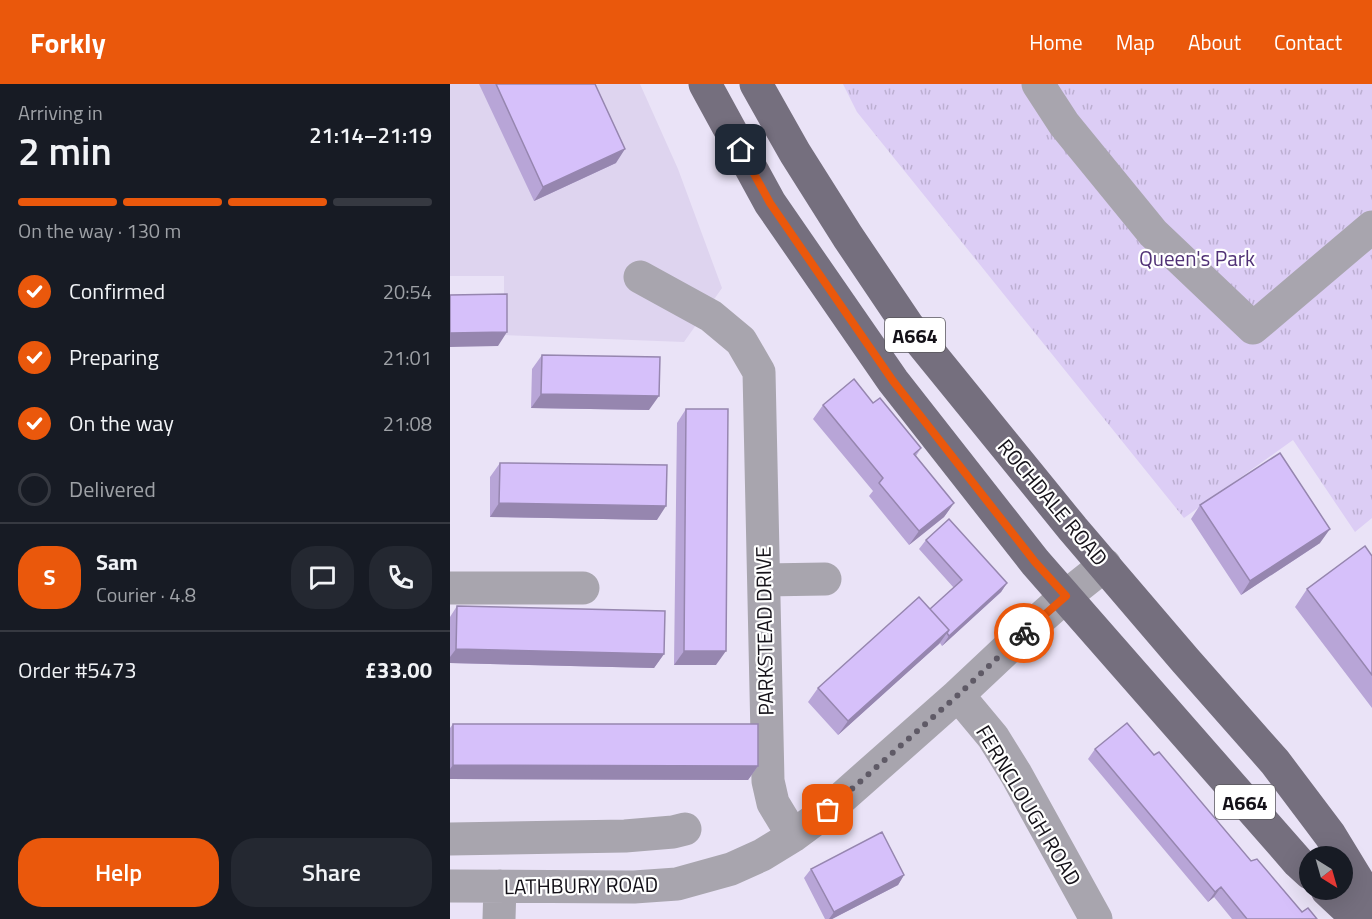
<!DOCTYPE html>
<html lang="en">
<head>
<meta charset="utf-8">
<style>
  :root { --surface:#171b24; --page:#242831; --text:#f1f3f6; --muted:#9ea1a6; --line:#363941; --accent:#ea580c }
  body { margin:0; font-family:"Titillium Web",sans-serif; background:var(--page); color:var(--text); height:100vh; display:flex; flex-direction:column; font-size:22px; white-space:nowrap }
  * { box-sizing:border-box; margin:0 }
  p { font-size:20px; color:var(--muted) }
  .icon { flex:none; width:33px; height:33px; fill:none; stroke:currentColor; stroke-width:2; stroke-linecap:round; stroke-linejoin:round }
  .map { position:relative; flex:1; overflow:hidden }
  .sheet { display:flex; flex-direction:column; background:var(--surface); width:450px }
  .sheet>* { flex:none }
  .needle { width:39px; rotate:143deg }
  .tools { position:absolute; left:849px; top:762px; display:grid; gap:12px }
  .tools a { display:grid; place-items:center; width:54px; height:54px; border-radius:50%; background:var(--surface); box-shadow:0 6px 24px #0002; font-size:30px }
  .pin { position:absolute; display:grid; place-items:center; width:51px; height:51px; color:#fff; margin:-26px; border-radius:12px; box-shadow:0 3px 9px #0006 }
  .courier { position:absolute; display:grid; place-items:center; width:60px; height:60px; margin:-30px; border:4px solid #ea580c; border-radius:50%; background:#fff; color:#222; box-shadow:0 2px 8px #0007 }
  .overview em { font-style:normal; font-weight:600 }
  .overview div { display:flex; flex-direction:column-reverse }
  .overview { display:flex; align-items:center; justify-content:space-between; height:102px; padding:0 18px }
  h1 { font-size:39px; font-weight:600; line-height:45px }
  .bar { display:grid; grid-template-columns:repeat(4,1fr); gap:9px 6px; align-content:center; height:72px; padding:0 18px }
  .bar i { height:8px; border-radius:4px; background:var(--line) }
  .bar .selected { background:var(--accent) }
  .bar p { grid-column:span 4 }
  .line { display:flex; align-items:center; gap:15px; padding:0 18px; border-top:2px solid var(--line) }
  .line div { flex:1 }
  .round { display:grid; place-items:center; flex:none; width:63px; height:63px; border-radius:24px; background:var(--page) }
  ol { padding:0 18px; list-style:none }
  li { display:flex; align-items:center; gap:18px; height:66px }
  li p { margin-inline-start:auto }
  li .icon { padding:6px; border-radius:50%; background:var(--accent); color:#fff; stroke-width:4 }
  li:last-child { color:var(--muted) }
  li i { width:33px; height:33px; border:3px solid var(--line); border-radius:50% }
  .action { display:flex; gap:12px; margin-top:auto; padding:12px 18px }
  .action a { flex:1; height:69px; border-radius:24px; background:var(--accent); color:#fff; font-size:24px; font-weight:600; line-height:69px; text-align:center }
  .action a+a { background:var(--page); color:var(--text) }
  header { display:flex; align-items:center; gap:36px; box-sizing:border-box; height:84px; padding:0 30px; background:var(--accent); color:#fff }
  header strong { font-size:28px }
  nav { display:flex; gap:33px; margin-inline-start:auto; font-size:21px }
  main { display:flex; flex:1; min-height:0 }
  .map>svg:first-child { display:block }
  .built { fill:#ded4ef }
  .grass { fill:url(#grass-tufts) }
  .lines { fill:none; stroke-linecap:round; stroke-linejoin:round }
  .minor { stroke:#a8a5ae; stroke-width:33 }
  .major { stroke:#756f7e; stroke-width:33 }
  .wall { fill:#b8a5d7 }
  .shaded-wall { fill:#9686af }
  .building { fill:#d6c0fa; stroke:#9686af; stroke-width:1.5 }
  .done { stroke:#5f5a66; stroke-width:6; stroke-dasharray:0 10.8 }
  .route { stroke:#ea580c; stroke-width:8 }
  .labels { text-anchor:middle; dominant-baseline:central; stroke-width:4.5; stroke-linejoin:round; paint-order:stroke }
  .shield { fill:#fff; stroke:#5a585d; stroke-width:1.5 }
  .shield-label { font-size:20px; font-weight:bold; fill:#141118 }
  .park-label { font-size:21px; fill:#503176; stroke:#fff }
  .street-label { font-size:21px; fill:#141118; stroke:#fff }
</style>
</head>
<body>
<header>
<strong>Forkly</strong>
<nav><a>Home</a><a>Map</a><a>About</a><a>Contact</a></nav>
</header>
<main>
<section class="sheet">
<div class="overview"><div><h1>2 min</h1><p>Arriving in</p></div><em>21:14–21:19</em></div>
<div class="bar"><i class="selected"></i><i class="selected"></i><i class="selected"></i><i></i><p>On the way · 130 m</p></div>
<ol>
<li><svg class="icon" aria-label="check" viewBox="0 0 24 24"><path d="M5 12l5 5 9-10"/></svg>Confirmed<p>20:54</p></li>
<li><svg class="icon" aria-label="check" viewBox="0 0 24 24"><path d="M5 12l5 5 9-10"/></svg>Preparing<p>21:01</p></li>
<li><svg class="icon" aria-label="check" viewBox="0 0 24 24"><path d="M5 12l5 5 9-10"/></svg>On the way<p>21:08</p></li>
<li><i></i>Delivered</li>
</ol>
<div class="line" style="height:108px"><b class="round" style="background:var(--accent);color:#fff">S</b><div><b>Sam</b><p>Courier · 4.8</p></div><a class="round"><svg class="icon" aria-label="chat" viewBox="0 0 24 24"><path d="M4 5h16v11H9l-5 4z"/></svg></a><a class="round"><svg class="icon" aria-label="phone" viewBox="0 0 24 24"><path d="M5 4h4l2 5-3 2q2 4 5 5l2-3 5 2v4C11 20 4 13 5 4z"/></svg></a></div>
<div class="line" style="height:78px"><div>Order #5473</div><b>£33.00</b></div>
<div class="action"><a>Help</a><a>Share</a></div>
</section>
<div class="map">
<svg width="922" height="835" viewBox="0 0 922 835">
  <defs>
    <pattern id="grass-tufts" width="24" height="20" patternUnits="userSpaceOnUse" patternTransform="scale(1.5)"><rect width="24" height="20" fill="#dccdf5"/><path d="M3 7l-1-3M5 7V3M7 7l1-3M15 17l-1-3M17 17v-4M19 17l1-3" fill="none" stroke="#bcafd1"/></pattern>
  </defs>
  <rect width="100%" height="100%" fill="#eae3f7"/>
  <path class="built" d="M 0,0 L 190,0 L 228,85 L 272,204 L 234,258 L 54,251 L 54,192 L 0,192 Z"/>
  <path class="grass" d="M 393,0 L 922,0 L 922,434 L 905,448 L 843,356 L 734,434 L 407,28 Z"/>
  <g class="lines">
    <path class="minor" d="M 588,0 L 614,40 L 703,149 L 803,244 L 922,143
      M 190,193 L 261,232 L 291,257 L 309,288 L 318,697 L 323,719 L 343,752
      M 314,496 L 375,495
      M 0,504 L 133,504
      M 508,611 L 543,653 L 566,690 L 646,835
      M 0,755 L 175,752 L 223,748 L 235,745
      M 0,802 L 184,803 L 227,800 L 281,785 L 312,771 L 343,752 L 378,726 L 508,611 L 574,549 L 616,512 L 655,481
      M 49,835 L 50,802"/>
    <path class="major" d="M 255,0 L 320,119 L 443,297 L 585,478 L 848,778 L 860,789
      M 306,0 L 345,69 L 398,153 L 458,242 L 623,445 L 735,576 L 825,678 L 880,751 L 922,820
      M 877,806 L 908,835"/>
  </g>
  <path class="wall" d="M 29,0 L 145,0 L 166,79 L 84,117 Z
    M 92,271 L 199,326 L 81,324 L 82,285 Z
    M 423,319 L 471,364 L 466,372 L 504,419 L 494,433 L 459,461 L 419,412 L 423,407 L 363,335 L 373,321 Z
    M 236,325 L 266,581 L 224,581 L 227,339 Z
    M 50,379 L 207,436 L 40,433 L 40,393 Z
    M 750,421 L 870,459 L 791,511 L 741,435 Z
    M 476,456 L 557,499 L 551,508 L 492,562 L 490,559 L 388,651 L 358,618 L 368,604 L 480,525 L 504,504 L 469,465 Z
    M 922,472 L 922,624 L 845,523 L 857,505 Z
    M 7,522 L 214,570 L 204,584 L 0,579 L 0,533 Z
    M 3,640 L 308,682 L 298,696 L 0,695 L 0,644 Z
    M 645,665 L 704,671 L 801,777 L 852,828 L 867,835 L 782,835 L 764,813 L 758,818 L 638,675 Z
    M 361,785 L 454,791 L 448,801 L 382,835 L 375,835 L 354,794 Z"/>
  <path class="shaded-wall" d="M 175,65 L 166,79 L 84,117 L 93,103 Z
    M 57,248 L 48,262 L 0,263 L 0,249 Z
    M 91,310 L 209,312 L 199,326 L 81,324 Z
    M 49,419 L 216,422 L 207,436 L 40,433 Z
    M 504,419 L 494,433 L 459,461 L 469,447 Z
    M 880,445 L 870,459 L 791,511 L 800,497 Z
    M 557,499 L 551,508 L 492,562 L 499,552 Z
    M 499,546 L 489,560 L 388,651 L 398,637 Z
    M 6,565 L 214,570 L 204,584 L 0,579 L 0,573 Z
    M 234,567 L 276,567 L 266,581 L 224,581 Z
    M 3,681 L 308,682 L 298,696 L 0,695 L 0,685 Z
    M 454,791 L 448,801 L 382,835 L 379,835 L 384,828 Z
    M 771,803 L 764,813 L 758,818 L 765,808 Z"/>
  <path class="building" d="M 46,0 L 145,0 L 175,65 L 93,103 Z
    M 57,210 L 57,248 L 0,249 L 0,211 Z
    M 92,271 L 210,273 L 209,312 L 91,310 Z
    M 404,295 L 423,319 L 430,314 L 471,364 L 464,370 L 504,419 L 469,447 L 429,399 L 433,394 L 373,321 Z
    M 236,325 L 278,325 L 276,567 L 234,567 Z
    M 830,369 L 880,445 L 800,497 L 750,421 Z
    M 50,379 L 217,381 L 216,422 L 49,419 Z
    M 499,435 L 557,499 L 499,552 L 497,549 L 499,546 L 480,525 L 512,496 L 476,456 Z
    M 915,462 L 922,472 L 922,591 L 857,505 Z
    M 469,513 L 499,546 L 398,637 L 368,604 Z
    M 7,522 L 215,527 L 214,570 L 6,565 Z
    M 677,639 L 704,671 L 709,668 L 801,777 L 807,775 L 852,828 L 858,824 L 867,835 L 797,835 L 771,803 L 765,808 L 645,665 Z
    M 3,640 L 308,640 L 308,682 L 3,681 Z
    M 432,748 L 454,791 L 384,828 L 361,785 Z"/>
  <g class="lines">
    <path class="done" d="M 378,726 L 508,611 L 574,549"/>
    <path class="route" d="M 291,66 L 320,119 L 443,297 L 585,478 L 616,512 L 574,549"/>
  </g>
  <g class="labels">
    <g class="shield">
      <rect x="435" y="234" width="60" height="34" rx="4.5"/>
      <rect x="765" y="701" width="60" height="34" rx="4.5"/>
    </g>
    <g class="shield-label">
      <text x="465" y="251">A664</text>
      <text x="795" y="718">A664</text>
    </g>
    <g class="park-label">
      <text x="747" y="174">Queen's Park</text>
    </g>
    <g class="street-label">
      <text transform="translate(603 418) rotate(50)">ROCHDALE ROAD</text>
      <text transform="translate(314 547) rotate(-91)">PARKSTEAD DRIVE</text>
      <text transform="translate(579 721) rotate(59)">FERNCLOUGH ROAD</text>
      <text transform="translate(131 801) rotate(-1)">LATHBURY ROAD</text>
    </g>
  </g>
</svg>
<div class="tools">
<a><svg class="needle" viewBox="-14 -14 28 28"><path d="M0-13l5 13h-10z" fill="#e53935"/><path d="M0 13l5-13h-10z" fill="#9ea1a6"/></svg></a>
</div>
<div class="pin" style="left:378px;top:726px;background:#ea580c"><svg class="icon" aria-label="bag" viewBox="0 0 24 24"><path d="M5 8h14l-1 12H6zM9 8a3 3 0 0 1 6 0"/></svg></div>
<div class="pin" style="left:291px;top:66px;background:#1f2937"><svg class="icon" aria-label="home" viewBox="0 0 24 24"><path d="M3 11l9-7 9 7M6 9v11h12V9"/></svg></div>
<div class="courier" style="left:574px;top:549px"><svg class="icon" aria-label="bike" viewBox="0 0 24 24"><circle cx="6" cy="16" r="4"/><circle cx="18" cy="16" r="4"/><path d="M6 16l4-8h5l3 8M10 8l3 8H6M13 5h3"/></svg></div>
</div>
</main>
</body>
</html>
